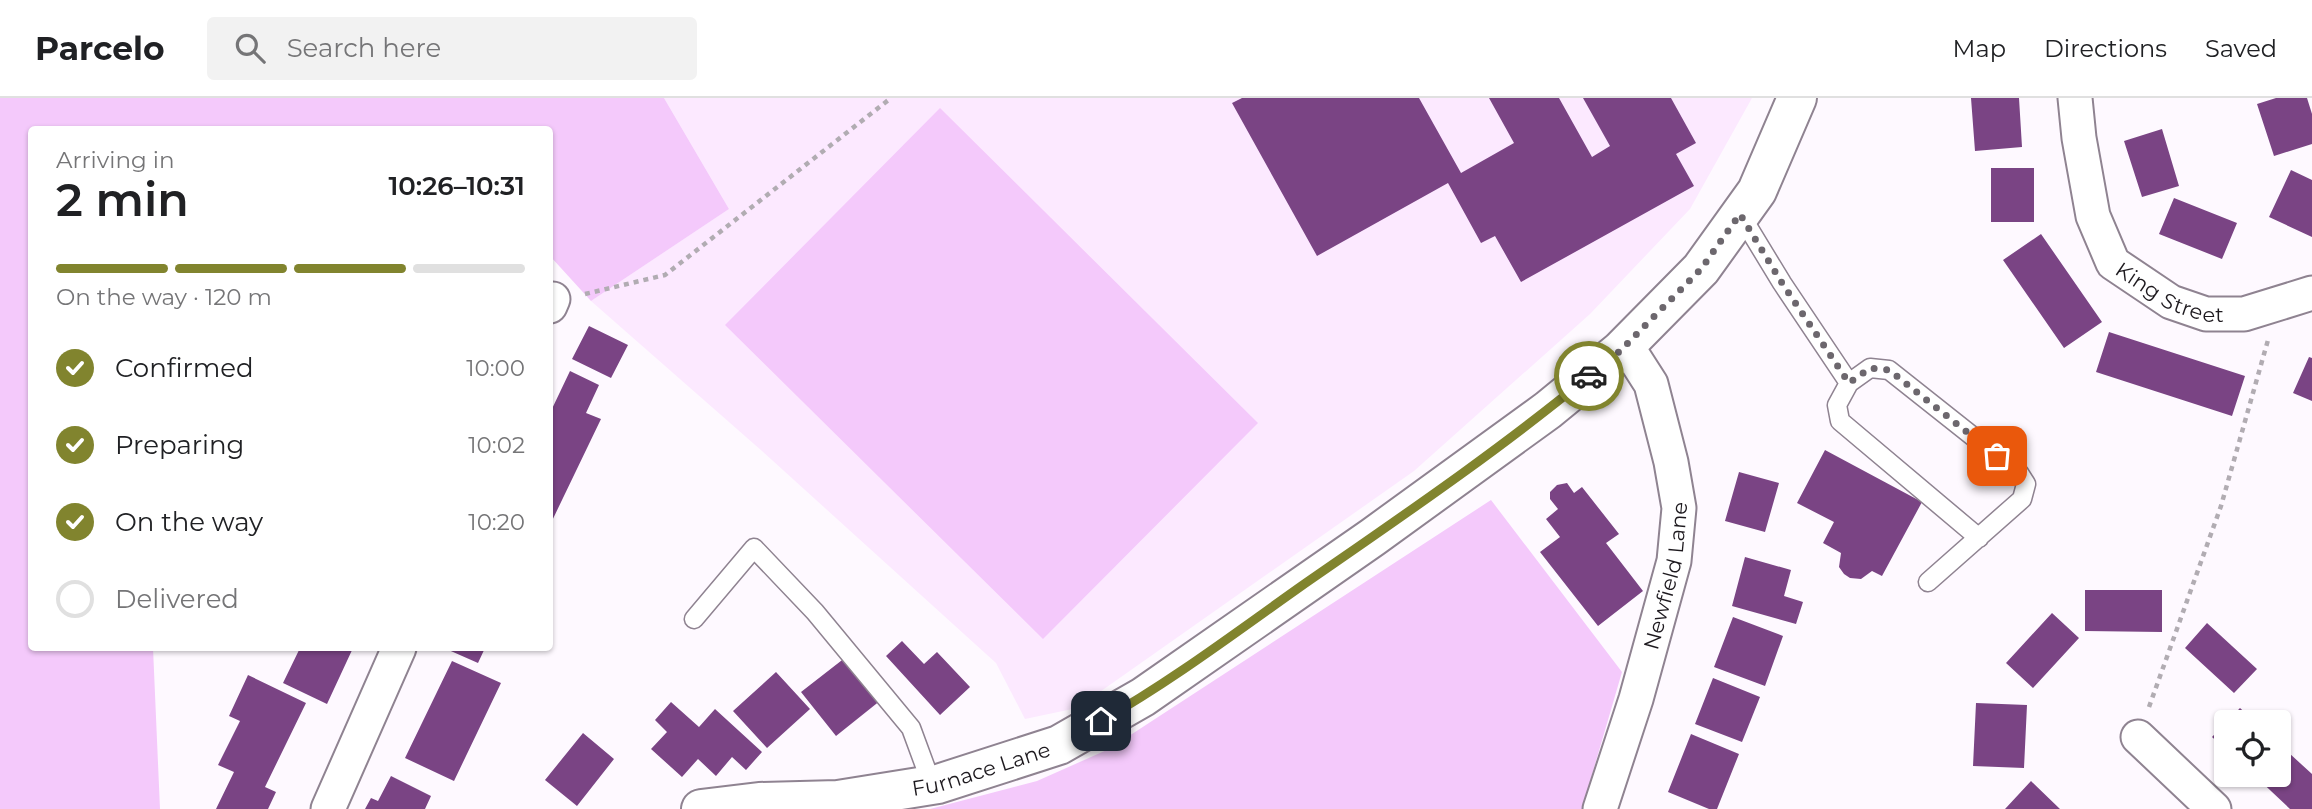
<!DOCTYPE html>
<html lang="en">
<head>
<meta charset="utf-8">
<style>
  :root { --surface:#fff; --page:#f2f2f2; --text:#202124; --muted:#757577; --line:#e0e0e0; --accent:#81842e }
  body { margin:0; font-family:Montserrat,sans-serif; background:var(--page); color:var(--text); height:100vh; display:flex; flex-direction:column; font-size:26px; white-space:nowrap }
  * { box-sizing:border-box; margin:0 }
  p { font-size:23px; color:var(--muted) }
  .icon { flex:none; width:38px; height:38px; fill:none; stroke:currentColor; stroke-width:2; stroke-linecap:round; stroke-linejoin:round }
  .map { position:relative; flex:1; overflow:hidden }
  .sheet { position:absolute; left:28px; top:28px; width:525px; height:525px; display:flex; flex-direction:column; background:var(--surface); border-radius:7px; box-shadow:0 2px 5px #0004 }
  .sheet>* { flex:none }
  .fabs { position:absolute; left:2214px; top:612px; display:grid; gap:14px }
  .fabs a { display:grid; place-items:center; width:77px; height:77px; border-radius:7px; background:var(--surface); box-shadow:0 2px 5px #0004; font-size:35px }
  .pin { position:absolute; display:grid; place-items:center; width:60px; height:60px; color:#fff; margin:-30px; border-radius:14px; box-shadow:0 4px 10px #0006 }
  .courier { position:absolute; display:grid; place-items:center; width:70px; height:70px; margin:-35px; border:5px solid #81842e; border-radius:50%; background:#fff; color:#222; box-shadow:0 2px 9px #0007 }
  .summary em { font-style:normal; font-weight:600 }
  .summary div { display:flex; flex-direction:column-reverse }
  .summary { display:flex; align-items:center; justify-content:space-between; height:119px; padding:0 28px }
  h1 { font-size:46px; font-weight:600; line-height:52px }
  .bar { display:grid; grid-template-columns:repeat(4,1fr); gap:10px 7px; align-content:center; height:84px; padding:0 28px }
  .bar i { height:9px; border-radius:5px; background:var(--line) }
  .bar .selected { background:var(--accent) }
  .bar p { grid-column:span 4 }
  ol { padding:0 28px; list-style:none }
  li { display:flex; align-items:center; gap:21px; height:77px }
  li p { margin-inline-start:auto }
  li .icon { padding:7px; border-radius:50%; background:var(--accent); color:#fff; stroke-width:4 }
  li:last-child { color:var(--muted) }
  li i { width:38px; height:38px; border:4px solid var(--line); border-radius:50% }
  header { display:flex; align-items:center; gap:42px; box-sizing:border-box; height:98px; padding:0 35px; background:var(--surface); border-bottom:2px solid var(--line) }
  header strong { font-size:33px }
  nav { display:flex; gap:38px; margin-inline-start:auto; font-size:24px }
  .search { width:490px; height:63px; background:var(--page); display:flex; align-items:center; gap:18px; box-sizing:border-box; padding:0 24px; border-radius:7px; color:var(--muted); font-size:26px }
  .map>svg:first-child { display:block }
  .built { fill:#fce9ff }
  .green { fill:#f4c9fb }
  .building { fill:#7a4484 }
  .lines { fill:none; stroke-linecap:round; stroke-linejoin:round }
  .service-casing { stroke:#8f8391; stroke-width:21 }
  .minor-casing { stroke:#8f8391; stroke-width:37 }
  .tertiary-casing { stroke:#8f8391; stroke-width:42 }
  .path { stroke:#b1acb2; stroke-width:4.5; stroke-dasharray:5 5; stroke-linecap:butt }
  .service { stroke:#fff; stroke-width:18 }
  .minor { stroke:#fff; stroke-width:33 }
  .tertiary { stroke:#fff; stroke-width:38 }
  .done { stroke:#6c676d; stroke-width:7; stroke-dasharray:0 12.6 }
  .route { stroke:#81842e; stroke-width:9 }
  .labels { text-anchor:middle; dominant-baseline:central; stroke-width:7; stroke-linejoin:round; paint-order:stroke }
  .street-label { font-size:21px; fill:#1d191e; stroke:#fef9ff }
</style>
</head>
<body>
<header>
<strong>Parcelo</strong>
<div class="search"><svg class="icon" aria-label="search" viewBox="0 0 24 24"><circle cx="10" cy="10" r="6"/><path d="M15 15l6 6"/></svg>Search here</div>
<nav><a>Map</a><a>Directions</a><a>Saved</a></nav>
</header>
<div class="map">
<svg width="2312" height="711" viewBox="0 0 2312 711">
  <rect width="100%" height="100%" fill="#fef9ff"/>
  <path class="built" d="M 664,0 L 1752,0 L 1690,111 L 1590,216 L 1414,373 L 1077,610 L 1025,621 L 996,565 L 762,353 L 591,203 L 729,111 Z"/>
  <path class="green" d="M 0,0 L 664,0 L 729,111 L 591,203 L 550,158 L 550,32 L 32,32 L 32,550 L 153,550 L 160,711 L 0,711 Z
    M 940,10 L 1258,325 L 1043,541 L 725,227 Z
    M 1491,402 L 1622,574 L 1582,711 L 930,711 L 1037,683 L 1109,651 Z"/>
  <path class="building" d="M 1242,0 L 1419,0 L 1461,75 L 1514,45 L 1489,0 L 1559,0 L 1592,59 L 1610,48 L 1583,0 L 1671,0 L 1696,45 L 1676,56 L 1694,88 L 1521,184 L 1495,138 L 1481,145 L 1448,85 L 1317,158 L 1232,5 Z
    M 1971,0 L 2019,0 L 2022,49 L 1975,53 Z
    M 2276,0 L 2307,0 L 2312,16 L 2312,46 L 2274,58 L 2257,6 Z
    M 2162,31 L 2179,88 L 2142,99 L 2124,43 Z
    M 1991,70 L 2034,70 L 2034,124 L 1991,124 Z
    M 2291,72 L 2312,82 L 2312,139 L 2269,119 Z
    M 2174,100 L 2237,125 L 2222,161 L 2159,136 Z
    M 2041,136 L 2102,224 L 2064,250 L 2003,162 Z
    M 589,228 L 628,247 L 611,280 L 572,261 Z
    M 2109,234 L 2245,278 L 2232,318 L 2096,274 Z
    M 2309,259 L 2312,260 L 2312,303 L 2293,295 Z
    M 570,273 L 599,287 L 586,315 L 601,321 L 550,427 L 550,315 Z
    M 1825,352 L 1922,404 L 1882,478 L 1872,473 L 1861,481 L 1850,480 L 1844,476 L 1839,469 L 1841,455 L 1823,445 L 1834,424 L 1797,405 Z
    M 1739,374 L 1779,385 L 1765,434 L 1725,423 Z
    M 1567,385 L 1574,395 L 1582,389 L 1619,436 L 1606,445 L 1643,493 L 1598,528 L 1540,454 L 1560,439 L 1546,421 L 1558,411 L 1550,401 L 1550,394 L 1557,387 Z
    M 1745,459 L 1791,472 L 1784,498 L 1803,504 L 1796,526 L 1732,508 Z
    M 2085,492 L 2162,492 L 2162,534 L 2085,533 Z
    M 2052,515 L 2079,540 L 2033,590 L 2006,565 Z
    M 1733,519 L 1783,538 L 1765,588 L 1714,569 Z
    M 2207,525 L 2257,571 L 2234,595 L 2185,550 Z
    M 902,543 L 924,566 L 937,554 L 970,589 L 940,617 L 886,558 Z
    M 300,550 L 353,550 L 327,606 L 283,585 Z
    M 444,550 L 485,550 L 478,565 Z
    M 846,559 L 881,602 L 836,638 L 801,594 Z
    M 452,563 L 501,585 L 454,683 L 405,660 Z
    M 776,574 L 810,611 L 767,650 L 733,613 Z
    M 248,577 L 306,605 L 265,689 L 276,694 L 268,711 L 216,711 L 234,674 L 218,667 L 240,623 L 229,618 Z
    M 1713,580 L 1760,599 L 1742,644 L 1695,626 Z
    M 671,604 L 699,629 L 715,611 L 762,654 L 746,672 L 732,659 L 716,678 L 698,661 L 682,679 L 651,651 L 667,634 L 655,622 Z
    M 1976,605 L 2027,607 L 2024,670 L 1973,668 Z
    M 2240,610 L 2256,625 L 2226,625 L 2226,652 L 2212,639 Z
    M 583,635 L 614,661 L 577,708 L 545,682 Z
    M 1691,636 L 1739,656 L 1717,711 L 1709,711 L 1668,694 Z
    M 2278,645 L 2312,676 L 2312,711 L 2290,711 L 2254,677 L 2278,677 Z
    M 391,678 L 431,698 L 425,711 L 365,711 L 371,700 L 378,703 Z
    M 2031,683 L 2060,711 L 2005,711 Z"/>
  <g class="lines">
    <defs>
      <path id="service" d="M 1740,116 L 1782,185 L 1849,285 L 1870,270 L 1889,272 L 2019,375 L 2026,386 L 2022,401 L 1928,484
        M 1849,285 L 1837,307 L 1840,323 L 1979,440
        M 694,521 L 754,450 L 815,514 L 911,630 L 932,687"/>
      <g id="minor">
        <path id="s1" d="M 2075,0 L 2079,40 L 2093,118 L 2113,165 L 2171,204 L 2206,216 L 2244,216 L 2312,195"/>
        <path d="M 550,208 L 553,201"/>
        <path d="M 2138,639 L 2214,711"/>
        <path d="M 328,711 L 399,550"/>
        <path id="s2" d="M 1600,711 L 1636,601 L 1674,463 L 1679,410 L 1671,364 L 1651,286 L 1626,247"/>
      </g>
      <g id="tertiary">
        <path id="s3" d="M 701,711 L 759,704 L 838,702 L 938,686 L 1059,647 L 1143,599 L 1373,439 L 1548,312 L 1620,253 L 1701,171 L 1757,93 L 1797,0"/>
      </g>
    </defs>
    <use href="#service" class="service-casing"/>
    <use href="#minor" class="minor-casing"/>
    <use href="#tertiary" class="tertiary-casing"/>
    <path class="path" d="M 585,196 L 665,177 L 891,0
      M 2149,609 L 2221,408 L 2268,242"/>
    <use href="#service" class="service"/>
    <use href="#minor" class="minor"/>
    <use href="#tertiary" class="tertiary"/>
  </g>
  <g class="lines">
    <path class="done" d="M 1589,278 L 1620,253 L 1701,171 L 1740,116 L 1782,185 L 1849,285 L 1870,270 L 1889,272 L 1997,358"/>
    <path class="route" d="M 1101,623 C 1170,584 1235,535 1300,489 C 1398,421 1497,354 1589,278"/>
  </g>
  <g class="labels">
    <g class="street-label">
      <text stroke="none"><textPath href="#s1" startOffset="236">King Street</textPath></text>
      <text stroke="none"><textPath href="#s2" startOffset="243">Newfield Lane</textPath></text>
      <text stroke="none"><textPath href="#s3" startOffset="284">Furnace Lane</textPath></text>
    </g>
  </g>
</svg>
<div class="fabs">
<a><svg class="icon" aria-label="locate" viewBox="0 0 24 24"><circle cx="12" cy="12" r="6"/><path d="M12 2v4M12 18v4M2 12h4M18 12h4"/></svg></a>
</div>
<div class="pin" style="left:1997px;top:358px;background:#ea580c"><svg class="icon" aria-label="bag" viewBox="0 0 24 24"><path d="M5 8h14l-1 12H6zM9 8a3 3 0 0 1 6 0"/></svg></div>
<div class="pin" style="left:1101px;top:623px;background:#1f2937"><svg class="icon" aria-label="home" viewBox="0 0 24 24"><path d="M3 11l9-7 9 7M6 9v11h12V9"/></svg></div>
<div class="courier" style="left:1589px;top:278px"><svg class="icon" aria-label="car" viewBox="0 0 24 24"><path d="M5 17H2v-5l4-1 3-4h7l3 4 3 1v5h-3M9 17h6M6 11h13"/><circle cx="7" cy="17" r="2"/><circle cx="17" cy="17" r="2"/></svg></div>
<section class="sheet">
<div class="summary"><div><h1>2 min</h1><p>Arriving in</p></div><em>10:26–10:31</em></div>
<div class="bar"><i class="selected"></i><i class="selected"></i><i class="selected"></i><i></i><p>On the way · 120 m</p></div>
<ol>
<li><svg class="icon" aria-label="check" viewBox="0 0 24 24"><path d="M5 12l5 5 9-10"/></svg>Confirmed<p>10:00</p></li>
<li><svg class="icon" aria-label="check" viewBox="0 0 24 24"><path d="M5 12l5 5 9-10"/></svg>Preparing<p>10:02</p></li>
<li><svg class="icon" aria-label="check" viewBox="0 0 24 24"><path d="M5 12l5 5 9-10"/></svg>On the way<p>10:20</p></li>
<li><i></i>Delivered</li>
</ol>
</section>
</div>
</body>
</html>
